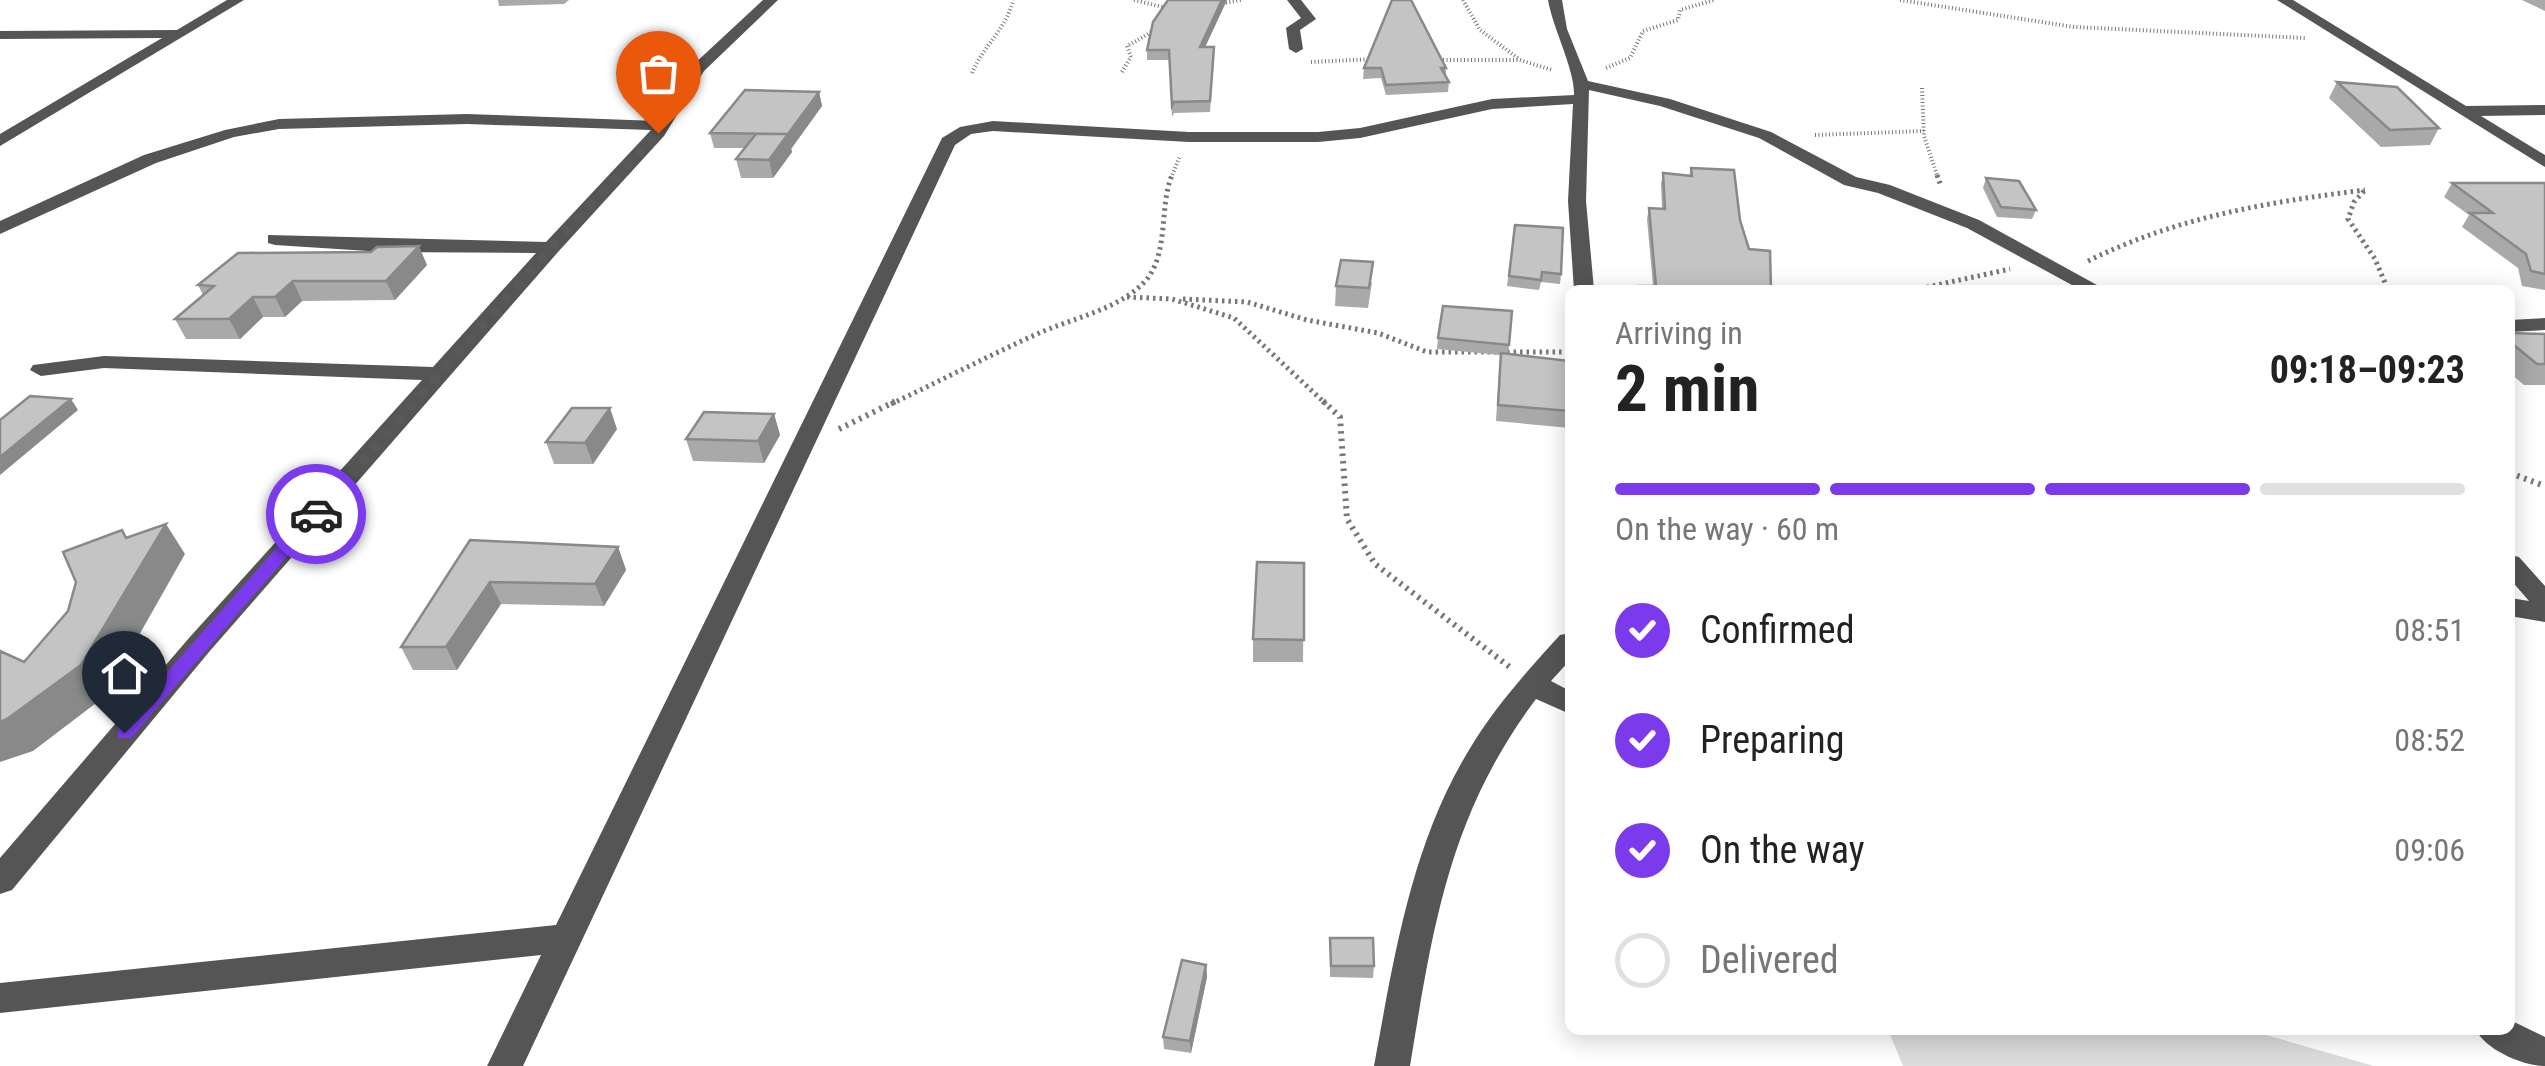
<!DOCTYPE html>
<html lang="en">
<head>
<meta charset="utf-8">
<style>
  :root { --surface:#fff; --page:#f2f2f2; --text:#222; --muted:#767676; --line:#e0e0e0; --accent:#7c3aed }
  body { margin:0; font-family:"Roboto Condensed",sans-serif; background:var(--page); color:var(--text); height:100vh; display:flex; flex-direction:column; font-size:38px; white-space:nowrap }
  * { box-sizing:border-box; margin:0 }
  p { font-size:32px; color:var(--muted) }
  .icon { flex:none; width:55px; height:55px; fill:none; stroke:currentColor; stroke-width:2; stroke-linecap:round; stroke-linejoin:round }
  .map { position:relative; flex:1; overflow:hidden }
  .drawer { position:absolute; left:1565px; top:285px; width:950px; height:750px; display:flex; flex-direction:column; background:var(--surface); border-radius:15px; box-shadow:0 5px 25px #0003 }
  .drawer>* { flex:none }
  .pin { position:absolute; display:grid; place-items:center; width:85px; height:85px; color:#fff; margin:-102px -42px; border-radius:50% 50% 50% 0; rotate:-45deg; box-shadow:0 0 10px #0007 }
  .pin .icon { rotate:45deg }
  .courier { position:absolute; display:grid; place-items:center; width:100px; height:100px; margin:-50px; border:8px solid #7c3aed; border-radius:50%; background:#fff; color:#222; box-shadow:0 2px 12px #0007 }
  .head em { font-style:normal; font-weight:700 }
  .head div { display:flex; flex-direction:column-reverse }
  .head { display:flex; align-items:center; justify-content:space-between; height:170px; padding:0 50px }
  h1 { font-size:65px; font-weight:700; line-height:75px }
  .bar { display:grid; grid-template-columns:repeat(4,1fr); gap:15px 10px; align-content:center; height:120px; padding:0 50px }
  .bar i { height:12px; border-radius:8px; background:var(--line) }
  .bar .selected { background:var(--accent) }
  .bar p { grid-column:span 4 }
  ol { padding:0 50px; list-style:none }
  li { display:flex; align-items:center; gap:30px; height:110px }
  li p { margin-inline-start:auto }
  li .icon { padding:10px; border-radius:50%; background:var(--accent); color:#fff; stroke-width:4 }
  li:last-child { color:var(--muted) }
  li i { width:55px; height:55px; border:5px solid var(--line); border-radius:50% }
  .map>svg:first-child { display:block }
  .green { fill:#dcdcdc }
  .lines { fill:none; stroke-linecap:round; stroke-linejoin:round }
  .path-far2 { stroke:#777; stroke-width:4; stroke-dasharray:1 2.5; stroke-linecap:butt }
  .path-far1 { stroke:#777; stroke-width:5; stroke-dasharray:2.5 4; stroke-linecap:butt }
  .path { stroke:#777; stroke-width:6; stroke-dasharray:2.5 5; stroke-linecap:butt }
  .minor { fill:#555; fill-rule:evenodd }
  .wall { fill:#a9a9a9 }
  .shaded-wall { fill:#898989 }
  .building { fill:#c4c4c4; stroke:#898989; stroke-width:2.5 }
  .route { fill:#7c3aed }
  .done { stroke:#595959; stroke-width:10; stroke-dasharray:0 18 }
</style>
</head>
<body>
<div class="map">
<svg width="2545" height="1066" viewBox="0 0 2545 1066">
  <rect width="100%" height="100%" fill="#fff"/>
  <path class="green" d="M 1888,1030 L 2249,1030 L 2374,1066 L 1903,1066 Z"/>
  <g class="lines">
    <path class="path-far2" d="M 1134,0 L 1171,9
      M 1463,0 L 1480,30 L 1519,59
      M 1900,0 L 2074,27 L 2305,38
      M 1219,4 L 1241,0
      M 1436,60 L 1520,60 L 1552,70
      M 1311,62 L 1374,59
      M 1606,68 L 1630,58 L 1643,31 L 1678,20 L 1680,10 L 1714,0
      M 1122,72 L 1131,57 L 1127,46 L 1157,29
      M 972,73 C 984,45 1007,28 1013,0
      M 1922,88 L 1924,136 L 1938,178
      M 1815,135 L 1924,131
      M 1171,178 L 1180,156"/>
    <path class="path-far1" d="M 1937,175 L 1941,186
      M 2364,191 L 2354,202 L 2348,219 L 2375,259 L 2388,290
      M 2088,261 C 2177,217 2268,202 2365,190
      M 1914,290 L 2010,269
      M 1127,297 L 1172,299 L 1234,318 L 1326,404
      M 1183,299 L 1247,302 L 1307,320 L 1378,333 L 1427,352 L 1570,352
      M 891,404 C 940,381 988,356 1037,334 C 1072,318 1122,309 1147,279 C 1169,251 1159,207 1172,175"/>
    <path class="path" d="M 1323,401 L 1340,417 L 1347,519 L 1375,564 L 1511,668
      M 839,429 L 896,401
      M 2510,473 L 2545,486"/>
    <path class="minor" d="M 227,0 L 244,0 L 0,146 L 0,134 L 162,38 L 0,39 L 0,31 L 177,30 Z
      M 763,0 L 778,0 L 704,71 L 664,136 L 558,252 L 209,652 L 12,890 L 0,894 L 0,858 L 189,638 L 422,380 L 104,368 L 41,376 L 30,370 L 33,365 L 104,356 L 433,367 L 536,253 L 384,252 L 275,245 L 268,243 L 268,235 L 546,242 L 651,130 L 467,124 L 279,129 L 234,137 L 156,163 L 0,234 L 0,221 L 144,155 L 225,130 L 279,119 L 467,114 L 657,121 L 693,65 Z
      M 1287,0 L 1301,0 L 1316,19 L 1300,30 L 1303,49 L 1296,53 L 1289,49 L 1286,28 L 1301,18 Z
      M 1548,0 L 1562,0 L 1567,29 L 1588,81 L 1670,99 L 1771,132 L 1856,177 L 1890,185 L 1979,220 L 2106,290 L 2081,290 L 1967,228 L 1878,193 L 1844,185 L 1759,138 L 1660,106 L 1589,90 L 1586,201 L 1594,290 L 1574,290 L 1568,201 L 1573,104 L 1492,109 L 1360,138 L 1318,142 L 1189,142 L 993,131 L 971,134 L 955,145 L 523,1066 L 487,1066 L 541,955 L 0,1013 L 0,983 L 556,925 L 942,138 L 960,127 L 993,121 L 1189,132 L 1318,132 L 1360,128 L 1492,99 L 1574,95 C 1575,70 1553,29 1548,0 Z
      M 2277,0 L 2293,0 L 2466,106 L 2545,105 L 2545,115 L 2481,116 L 2545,155 L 2545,167 Z
      M 2545,318 L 2545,330 L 2510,332 L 2510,320 Z
      M 2510,555 L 2519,557 L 2545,586 L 2545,622 L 2510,616 L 2510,598 L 2529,601 L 2510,579 Z
      M 1570,633 L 1570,660 L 1551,681 L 1570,691 L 1570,714 L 1536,699 C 1449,815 1433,926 1410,1066 L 1374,1066 C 1394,958 1411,845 1469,750 C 1494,708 1527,671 1560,635 Z
      M 2510,1020 L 2545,1037 L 2545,1066 C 2523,1066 2486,1050 2476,1030 L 2510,1030 Z"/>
  </g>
  <path class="wall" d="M 498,0 L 569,0 L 564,4 L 499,6 Z
    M 1227,0 L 1205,47 L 1214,58 L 1210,112 L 1174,113 L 1172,117 L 1170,60 L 1147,60 L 1147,50 Z
    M 2522,0 L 2545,0 L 2545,11 Z
    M 1364,68 L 1446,68 L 1446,77 L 1449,82 L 1448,92 L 1386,95 L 1381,78 L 1363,79 Z
    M 2337,82 L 2439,128 L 2430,145 L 2381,147 L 2329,98 Z
    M 819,92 L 822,106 L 791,149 L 792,152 L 773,178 L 741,178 L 736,159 L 744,148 L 714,148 L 710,133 Z
    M 1691,168 L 1740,220 L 1749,249 L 1771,290 L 1638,290 L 1639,286 L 1653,286 L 1647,219 L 1649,208 L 1662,209 L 1661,184 L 1663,173 L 1689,176 Z
    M 1986,178 L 2036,210 L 2032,219 L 1997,217 L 1983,188 Z
    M 2452,183 L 2545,183 L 2545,290 L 2522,286 L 2518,268 L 2462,227 L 2469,215 L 2444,197 Z
    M 1515,225 L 1561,274 L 1560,284 L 1541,282 L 1539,290 L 1507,286 Z
    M 427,265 L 395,300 L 302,301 L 285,317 L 263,317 L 240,339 L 186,339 L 175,319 L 203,295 L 198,285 Z
    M 1372,282 L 1368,308 L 1335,306 L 1336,286 Z
    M 2510,333 L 2545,334 L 2545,385 L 2524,385 L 2510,373 Z
    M 1438,338 L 1509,345 L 1508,354 L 1570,361 L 1570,428 L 1496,421 L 1500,355 L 1437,349 Z
    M 774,414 L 780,435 L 764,463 L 693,461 L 686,439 Z
    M 617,429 L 593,464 L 554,464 L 546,442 Z
    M 470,540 L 618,547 L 626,570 L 604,606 L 501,604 L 457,670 L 413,670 L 401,647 Z
    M 1304,563 L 1303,662 L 1253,662 L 1253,639 Z
    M 1330,938 L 1374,966 L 1373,978 L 1330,977 Z
    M 1206,965 L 1207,977 L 1191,1053 L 1164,1049 L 1163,1037 Z"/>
  <path class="shaded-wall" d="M 1222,0 L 1227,0 L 1200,58 L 1200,47 Z
    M 819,92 L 822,106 L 791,149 L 788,134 Z
    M 788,134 L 792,152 L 773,178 L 769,160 Z
    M 419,246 L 427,265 L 395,300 L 386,281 Z
    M 293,281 L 302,301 L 285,317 L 275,297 Z
    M 253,297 L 263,317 L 240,339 L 229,319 Z
    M 71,399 L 78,410 L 0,475 L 0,457 Z
    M 610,408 L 617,429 L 593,464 L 585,443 Z
    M 774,414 L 780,435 L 764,463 L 758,441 Z
    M 166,524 L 185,554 L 104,697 L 33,751 L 0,762 L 0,722 L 143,562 Z
    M 618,547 L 626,570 L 604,606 L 595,584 Z
    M 490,582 L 501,604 L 457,670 L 446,647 Z
    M 1206,965 L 1207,977 L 1191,1053 L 1190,1041 Z"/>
  <path class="building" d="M 1168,0 L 1222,0 L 1200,47 L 1214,47 L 1210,101 L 1174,102 L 1172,106 L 1169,50 L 1147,50 L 1153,22 Z
    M 1392,0 L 1411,0 L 1446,68 L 1441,68 L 1449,82 L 1386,85 L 1381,68 L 1364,68 Z
    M 2337,82 L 2397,87 L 2439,128 L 2390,130 Z
    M 745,90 L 819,92 L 788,134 L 710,133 Z
    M 756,134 L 788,134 L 769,160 L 736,159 Z
    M 1691,168 L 1734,170 L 1740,220 L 1749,249 L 1770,251 L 1771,290 L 1641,290 L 1639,286 L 1656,286 L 1649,208 L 1665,209 L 1663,173 L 1692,176 Z
    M 1986,178 L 2019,181 L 2036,210 L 2001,207 Z
    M 2452,183 L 2545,183 L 2545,274 L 2531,271 L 2526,254 L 2470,213 L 2493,213 Z
    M 1515,225 L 1563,228 L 1561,274 L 1542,272 L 1541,280 L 1509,276 Z
    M 419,246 L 386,281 L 293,281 L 275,297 L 253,297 L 229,319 L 175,319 L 214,286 L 198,285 L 238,253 L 371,252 L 377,247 Z
    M 1341,260 L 1373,262 L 1369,288 L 1336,286 Z
    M 1443,306 L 1512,311 L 1509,345 L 1438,338 Z
    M 2510,333 L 2545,334 L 2545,364 L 2537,364 L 2510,342 Z
    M 1501,353 L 1570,361 L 1570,411 L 1498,405 Z
    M 30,396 L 71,399 L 0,457 L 0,420 Z
    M 572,408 L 610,408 L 585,443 L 546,442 Z
    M 704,412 L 774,414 L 758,441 L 686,439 Z
    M 166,524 L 81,665 L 7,719 L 0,722 L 0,651 L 24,662 L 68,611 L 76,582 L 63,552 L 122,530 L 126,538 Z
    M 470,540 L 618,547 L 595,584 L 490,582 L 446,647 L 401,647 Z
    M 1257,562 L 1304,563 L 1304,640 L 1253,639 Z
    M 1330,938 L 1373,938 L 1374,966 L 1331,966 Z
    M 1182,960 L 1206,965 L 1190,1041 L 1163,1037 Z"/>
  <path class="route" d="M 316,509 L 323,514 L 321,517 L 131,738 L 118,738 L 118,728 L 310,510 Z"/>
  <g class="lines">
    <path class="done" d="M 316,514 L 551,248 L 658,133"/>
  </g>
</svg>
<div class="pin" style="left:658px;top:133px;background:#ea580c"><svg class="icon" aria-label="bag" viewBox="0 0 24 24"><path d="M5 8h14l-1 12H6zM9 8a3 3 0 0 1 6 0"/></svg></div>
<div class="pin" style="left:124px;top:733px;background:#1f2937"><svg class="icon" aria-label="home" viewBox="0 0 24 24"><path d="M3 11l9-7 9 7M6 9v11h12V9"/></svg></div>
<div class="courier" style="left:316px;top:514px"><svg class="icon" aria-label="car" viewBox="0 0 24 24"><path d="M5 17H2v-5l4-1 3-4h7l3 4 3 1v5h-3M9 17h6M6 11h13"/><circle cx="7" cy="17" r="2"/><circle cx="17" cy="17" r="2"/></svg></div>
<section class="drawer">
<div class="head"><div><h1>2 min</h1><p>Arriving in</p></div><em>09:18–09:23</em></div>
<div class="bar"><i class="selected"></i><i class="selected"></i><i class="selected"></i><i></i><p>On the way · 60 m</p></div>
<ol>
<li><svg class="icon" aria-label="check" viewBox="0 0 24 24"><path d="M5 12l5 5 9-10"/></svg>Confirmed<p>08:51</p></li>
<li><svg class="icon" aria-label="check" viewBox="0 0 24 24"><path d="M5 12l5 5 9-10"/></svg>Preparing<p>08:52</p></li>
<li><svg class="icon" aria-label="check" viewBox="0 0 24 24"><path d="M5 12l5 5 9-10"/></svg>On the way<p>09:06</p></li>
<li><i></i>Delivered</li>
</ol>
</section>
</div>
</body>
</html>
